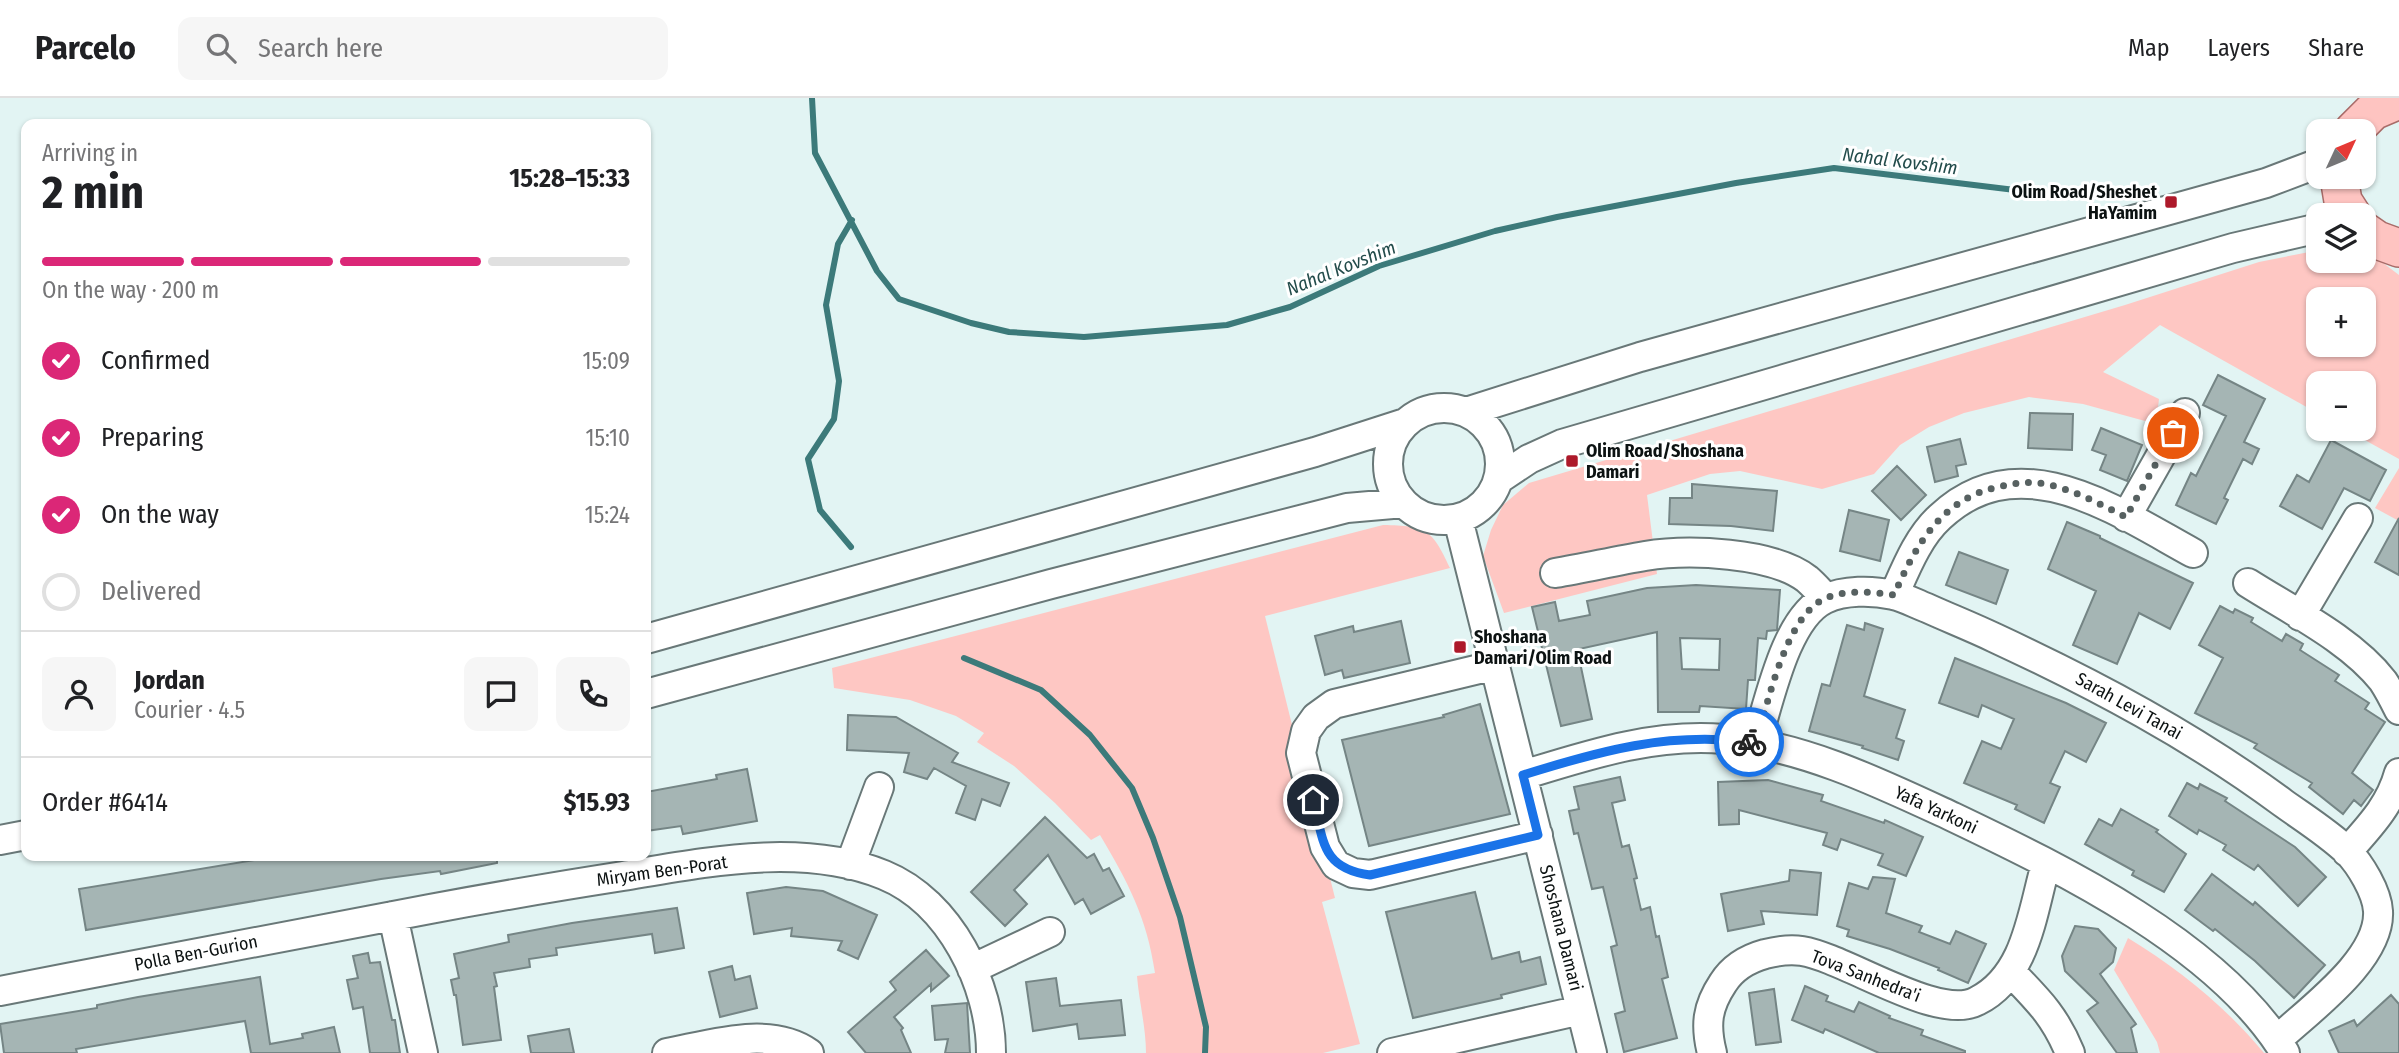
<!DOCTYPE html>
<html lang="en">
<head>
<meta charset="utf-8">
<style>
  :root { --surface:#fff; --page:#f6f6f6; --text:#202124; --muted:#757577; --line:#e0e0e0; --accent:#db2777 }
  body { margin:0; font-family:"Fira Sans Condensed",sans-serif; background:var(--page); color:var(--text); height:100vh; display:flex; flex-direction:column; font-size:26px; white-space:nowrap }
  * { box-sizing:border-box; margin:0 }
  p { font-size:23px; color:var(--muted) }
  .icon { flex:none; width:38px; height:38px; fill:none; stroke:currentColor; stroke-width:2; stroke-linecap:round; stroke-linejoin:round }
  .map { position:relative; flex:1; overflow:hidden }
  .side { position:absolute; left:21px; top:21px; width:630px; height:742px; display:flex; flex-direction:column; background:var(--surface); border-radius:14px; box-shadow:0 2px 5px #0004 }
  .side>* { flex:none }
  .needle { width:46px; rotate:46deg }
  .tools { position:absolute; left:2306px; top:21px; display:grid; gap:14px }
  .tools a { display:grid; place-items:center; width:70px; height:70px; border-radius:14px; background:var(--surface); box-shadow:0 2px 5px #0004; font-size:35px }
  .pin { position:absolute; display:grid; place-items:center; width:60px; height:60px; color:#fff; margin:-30px; border:4px solid #fff; border-radius:50%; box-shadow:0 2px 7px #0007 }
  .courier { position:absolute; display:grid; place-items:center; width:70px; height:70px; margin:-35px; border:5px solid #1a73e8; border-radius:50%; background:#fff; color:#222; box-shadow:0 2px 9px #0007 }
  .head em { font-style:normal; font-weight:700 }
  .head div { display:flex; flex-direction:column-reverse }
  .head { display:flex; align-items:center; justify-content:space-between; height:119px; padding:0 21px }
  h1 { font-size:46px; font-weight:700; line-height:52px }
  .bar { display:grid; grid-template-columns:repeat(4,1fr); gap:10px 7px; align-content:center; height:84px; padding:0 21px }
  .bar i { height:9px; border-radius:5px; background:var(--line) }
  .bar .current { background:var(--accent) }
  .bar p { grid-column:span 4 }
  .line { display:flex; align-items:center; gap:18px; padding:0 21px; border-top:2px solid var(--line) }
  .line div { flex:1 }
  .round { display:grid; place-items:center; flex:none; width:74px; height:74px; border-radius:14px; background:var(--page) }
  ol { padding:0 21px; list-style:none }
  li { display:flex; align-items:center; gap:21px; height:77px }
  li p { margin-inline-start:auto }
  li .icon { padding:7px; border-radius:50%; background:var(--accent); color:#fff; stroke-width:4 }
  li:last-child { color:var(--muted) }
  li i { width:38px; height:38px; border:4px solid var(--line); border-radius:50% }
  header { display:flex; align-items:center; gap:42px; box-sizing:border-box; height:98px; padding:0 35px; background:var(--surface); border-bottom:2px solid var(--line) }
  header strong { font-size:33px }
  nav { display:flex; gap:38px; margin-inline-start:auto; font-size:24px }
  .search { width:490px; height:63px; background:var(--page); display:flex; align-items:center; gap:18px; box-sizing:border-box; padding:0 24px; border-radius:14px; color:var(--muted); font-size:26px }
  .map>svg:first-child { display:block }
  .green { fill:#fec7c3; fill-rule:evenodd }
  .lines { fill:none; stroke-linecap:round; stroke-linejoin:round }
  .stream { stroke:#3c7a7a; stroke-width:6 }
  .building { fill:#a5b5b4; stroke:#758585; stroke-width:2; fill-rule:evenodd }
  .minor-casing { stroke:#697878; stroke-width:32 }
  .major-casing { stroke:#a96c69; stroke-width:40 }
  .minor { stroke:#fff; stroke-width:28 }
  .major { stroke:#fec4c1; stroke-width:37 }
  .done { stroke:#576161; stroke-width:7; stroke-dasharray:0 12.6 }
  .route { stroke:#1a73e8; stroke-width:9 }
  .poi-dot { fill:#ad192a; stroke:#fff; stroke-width:2.5 }
  .labels { text-anchor:middle; dominant-baseline:central; stroke-width:6; stroke-linejoin:round; paint-order:stroke }
  .poi-label { font-size:18px; font-weight:bold; fill:#0c1212; stroke:#fff; text-anchor:start }
  .street-label { font-size:18px; fill:#0c1212; stroke:#fff }
  .water-label { font-size:19px; font-style:italic; fill:#234c4b; stroke:#fff }
</style>
</head>
<body>
<header>
<strong>Parcelo</strong>
<div class="search"><svg class="icon" aria-label="search" viewBox="0 0 24 24"><circle cx="10" cy="10" r="6"/><path d="M15 15l6 6"/></svg>Search here</div>
<nav><a>Map</a><a>Layers</a><a>Share</a></nav>
</header>
<div class="map">
<svg width="2399" height="955" viewBox="0 0 2399 955">
  <rect width="100%" height="100%" fill="#e2f4f3"/>
  <path class="green" d="M 2319,152 L 2319,163 L 2364,163 L 2366,152 L 2399,177 L 2399,361 L 2345,331 L 2364,331 L 2364,285 L 2319,285 L 2319,316 L 2160,227 L 2103,274 L 2159,301 L 2156,326 L 2083,306 L 2029,299 L 1964,315 L 1929,329 L 1900,347 L 1874,376 L 1822,391 L 1740,373 L 1710,376 L 1647,397 L 1657,476 L 1504,515 L 1483,458 L 1491,432 L 1503,407 L 1529,385 L 2125,207 L 2259,164 ZM 2319,201 L 2364,201 L 2364,247 L 2319,247 Z
    M 2399,370 L 2399,423 L 2375,410 Z
    M 1383,427 C 1427,428 1432,431 1450,470 L 1265,518 L 1335,800 L 1322,804 L 1360,946 L 1323,955 L 1146,955 C 1146,929 1139,904 1137,878 L 1155,875 C 1147,820 1128,784 1100,737 L 1091,742 L 1055,705 L 1014,668 L 977,644 L 984,635 L 956,618 L 910,602 L 834,590 L 832,570 Z
    M 2128,840 C 2179,871 2226,909 2264,955 L 2160,955 L 2157,944 L 2114,872 Z"/>
  <g class="lines">
    <path class="stream" d="M 812,0 L 815,55 L 877,173 L 899,201 L 971,225 L 1009,234 L 1084,239 L 1227,227 L 1290,209 L 1379,168 L 1495,133 L 1557,119 L 1736,85 L 1834,70 L 2015,92
      M 851,449 L 820,412 L 808,361 L 834,321 L 839,283 L 826,207 L 838,146 L 852,122
      M 964,560 L 1041,592 L 1090,637 L 1132,690 L 1153,740 L 1180,819 L 1206,929 L 1205,955"/>
  </g>
  <path class="building" d="M 2218,277 L 2265,301 L 2244,344 L 2259,351 L 2252,366 L 2243,361 L 2224,400 L 2228,402 L 2216,426 L 2176,407 L 2191,375 L 2196,378 L 2226,318 L 2203,307 Z
    M 2030,315 L 2073,316 L 2072,352 L 2028,350 Z
    M 2101,330 L 2142,347 L 2127,383 L 2100,372 L 2106,357 L 2092,352 Z
    M 1960,341 L 1966,366 L 1956,368 L 1958,378 L 1935,384 L 1927,349 Z
    M 2331,342 L 2386,372 L 2370,403 L 2344,390 L 2322,431 L 2280,408 L 2297,377 L 2309,384 Z
    M 1897,368 L 1926,397 L 1901,422 L 1872,393 Z
    M 1692,386 L 1777,393 L 1773,433 L 1731,428 L 1669,426 L 1670,400 L 1692,400 Z
    M 1849,412 L 1889,422 L 1880,463 L 1840,453 Z
    M 2399,420 L 2399,477 L 2375,464 Z
    M 2067,424 L 2100,438 L 2100,440 L 2193,485 L 2170,531 L 2139,515 L 2117,566 L 2073,547 L 2096,493 L 2048,471 Z
    M 1959,454 L 2008,472 L 1996,506 L 1946,487 Z
    M 1696,487 L 1780,492 L 1777,532 L 1767,533 L 1766,541 L 1758,540 L 1755,582 L 1748,582 L 1746,611 L 1700,608 L 1699,614 L 1658,614 L 1657,534 L 1579,551 L 1579,554 L 1578,555 L 1592,621 L 1561,628 L 1532,509 L 1555,504 L 1559,523 L 1590,517 L 1587,503 L 1647,490 ZM 1680,540 L 1720,541 L 1719,572 L 1682,571 Z
    M 2220,508 L 2233,515 L 2235,511 L 2253,520 L 2251,524 L 2282,543 L 2286,536 L 2303,546 L 2300,552 L 2339,577 L 2335,583 L 2369,605 L 2365,611 L 2385,624 L 2352,675 L 2373,692 L 2361,708 L 2354,702 L 2343,716 L 2309,689 L 2312,685 L 2254,650 L 2257,646 L 2195,615 L 2223,560 L 2199,547 Z
    M 1401,523 L 1410,565 L 1344,580 L 1342,572 L 1325,577 L 1315,538 L 1353,528 L 1354,534 Z
    M 1865,525 L 1883,531 L 1864,598 L 1905,612 L 1896,640 L 1904,643 L 1898,662 L 1862,650 L 1863,648 L 1809,633 L 1822,586 L 1830,588 L 1847,527 L 1864,532 Z
    M 1955,560 L 2066,605 L 2106,625 L 2086,664 L 2065,653 L 2050,685 L 2060,689 L 2044,725 L 2015,711 L 2017,707 L 1964,685 L 1982,643 L 2001,651 L 2014,621 L 1982,607 L 1978,619 L 1939,605 Z
    M 1480,606 L 1510,716 L 1369,748 L 1342,642 L 1444,619 L 1443,617 Z
    M 848,617 L 896,619 L 958,655 L 952,664 L 1009,685 L 1000,708 L 982,701 L 975,722 L 956,715 L 966,688 L 934,670 L 927,681 L 904,674 L 909,655 L 847,652 Z
    M 747,671 L 757,723 L 683,736 L 681,728 L 646,733 L 646,694 L 717,681 L 716,677 Z
    M 1620,679 L 1625,702 L 1612,705 L 1622,749 L 1629,747 L 1637,780 L 1634,781 L 1641,812 L 1650,809 L 1656,839 L 1659,838 L 1668,879 L 1662,881 L 1677,940 L 1624,954 L 1615,916 L 1625,913 L 1611,849 L 1617,847 L 1603,789 L 1592,791 L 1578,735 L 1574,736 L 1569,713 L 1579,711 L 1574,689 Z
    M 1768,682 L 1823,697 L 1821,703 L 1884,725 L 1885,722 L 1923,739 L 1906,778 L 1878,767 L 1883,756 L 1841,741 L 1837,752 L 1823,747 L 1827,735 L 1739,712 L 1739,726 L 1719,727 L 1718,684 Z
    M 2187,685 L 2198,691 L 2200,686 L 2227,700 L 2225,703 L 2295,749 L 2326,779 L 2298,808 L 2258,767 L 2254,772 L 2223,752 L 2226,747 L 2199,732 L 2197,736 L 2169,718 Z
    M 2121,711 L 2158,732 L 2156,734 L 2186,756 L 2164,794 L 2132,777 L 2134,773 L 2085,746 L 2099,721 L 2112,728 Z
    M 1045,719 L 1087,760 L 1094,756 L 1103,773 L 1109,770 L 1124,798 L 1091,816 L 1083,801 L 1075,806 L 1048,757 L 1014,792 L 1027,806 L 1005,828 L 971,794 Z
    M 279,758 L 497,758 L 497,765 L 441,776 L 440,773 L 381,781 L 86,832 L 79,791 Z
    M 1790,772 L 1821,775 L 1817,817 L 1761,813 L 1764,826 L 1728,833 L 1721,796 L 1789,783 Z
    M 2212,776 L 2253,807 L 2255,804 L 2325,867 L 2294,900 L 2255,863 L 2215,831 L 2213,833 L 2185,812 Z
    M 1873,779 L 1895,781 L 1886,815 L 1922,828 L 1919,834 L 1950,846 L 1956,833 L 1986,846 L 1968,885 L 1938,872 L 1939,870 L 1890,851 L 1847,838 L 1849,832 L 1837,828 L 1849,785 L 1868,791 Z
    M 786,789 L 823,793 L 877,817 L 858,861 L 838,852 L 842,843 L 791,838 L 792,830 L 754,836 L 747,795 Z
    M 1475,794 L 1492,861 L 1519,854 L 1521,864 L 1540,859 L 1546,886 L 1501,897 L 1502,900 L 1413,920 L 1386,814 Z
    M 677,810 L 684,850 L 655,855 L 652,836 L 556,850 L 557,857 L 529,861 L 530,869 L 494,875 L 497,888 L 494,889 L 501,942 L 463,947 L 456,897 L 454,897 L 451,882 L 459,880 L 454,856 L 509,844 L 508,837 L 572,825 Z
    M 2075,828 L 2098,831 L 2116,850 L 2113,864 L 2100,876 L 2136,926 L 2131,930 L 2137,955 L 2117,955 L 2087,913 L 2098,905 L 2065,873 L 2062,858 Z
    M 926,852 L 949,878 L 931,893 L 931,886 L 894,919 L 903,930 L 901,932 L 911,955 L 866,955 L 848,934 L 896,892 L 890,884 Z
    M 368,855 L 370,865 L 380,864 L 392,922 L 395,922 L 400,955 L 370,955 L 363,909 L 353,911 L 347,882 L 358,880 L 353,858 Z
    M 732,868 L 735,882 L 750,878 L 757,910 L 720,919 L 709,874 Z
    M 260,879 L 270,946 L 303,940 L 302,936 L 334,929 L 340,955 L 251,955 L 245,923 L 76,951 L 77,955 L 4,955 L 0,926 L 97,910 L 97,907 L 138,899 Z
    M 1056,880 L 1060,908 L 1121,902 L 1125,937 L 1079,941 L 1077,926 L 1033,933 L 1026,884 Z
    M 1805,888 L 1828,898 L 1826,903 L 1854,914 L 1859,904 L 1890,918 L 1889,920 L 1923,932 L 1921,937 L 1965,953 L 1965,955 L 1879,955 L 1825,931 L 1823,935 L 1792,922 Z
    M 1774,891 L 1781,944 L 1756,947 L 1749,895 Z
    M 2391,897 L 2399,906 L 2399,955 L 2339,955 L 2329,933 L 2354,922 L 2357,928 Z
    M 967,905 L 970,955 L 945,955 L 948,941 L 935,942 L 932,908 Z
    M 569,931 L 574,955 L 531,955 L 528,938 Z"/>
  <g class="lines">
    <defs>
      <path id="minor" d="M1388 366a56 56 0 1 1 112 0a56 56 0 1 1-112 0Z
        M 1466,314 L 1640,259 L 2266,85 L 2319,65
        M 1499,381 L 1529,361 L 1562,346 L 2233,150 L 2319,130
        M 2126,419 L 2185,315
        M 1458,421 L 1592,955
        M 1555,475 C 1585,470 1615,463 1645,458 C 1688,451 1772,454 1807,481 C 1814,487 1820,494 1826,500
        M 2248,485 C 2292,513 2351,542 2383,583 C 2389,592 2394,602 2399,612
        M 1894,497 C 1906,470 1918,439 1940,419 C 2020,344 2116,413 2193,455
        M 2300,518 L 2358,420
        M 646,541 L 1315,354 L 1405,325
        M 1496,567 L 1334,606 L 1316,619 L 1306,633 L 1301,655 L 1325,749 L 1336,767 L 1353,775 L 1370,777 L 1538,737
        M 646,596 L 1051,486 L 1347,410 L 1404,405
        M 1756,645 C 1769,605 1785,520 1825,501 C 1844,492 1872,492 1893,497 C 1904,499 1916,506 1927,510 C 1949,520 1972,529 1995,540 C 2096,587 2194,639 2283,705 C 2304,720 2328,735 2347,753 C 2360,766 2377,794 2378,813 C 2381,861 2309,912 2277,942
        M 1523,677 C 1588,657 1654,635 1724,641 C 1804,648 1882,686 1953,719 C 2064,772 2219,847 2285,955
        M 0,742 L 26,737
        M 2347,754 C 2369,729 2390,708 2399,675
        M 850,767 L 879,689
        M 393,818 L 423,955
        M 972,871 L 1050,834
        M 2011,874 C 2038,902 2055,918 2070,955
        M 0,893 C 143,865 286,838 430,811 C 494,799 559,788 623,778 C 707,764 802,744 884,777 C 950,804 991,887 991,955
        M 667,955 C 710,947 770,927 809,955
        M 1392,955 L 1581,912
        M 1712,955 C 1705,927 1707,909 1723,885 C 1733,869 1747,861 1765,856 C 1777,853 1790,851 1802,853 C 1846,860 1938,924 1977,903 C 2027,878 2032,814 2046,766"/>
      <path id="major" d="M 2353,33 L 2373,13 L 2399,2
        M 2339,79 L 2343,103 L 2352,117
        M 2364,133 L 2377,142 L 2399,150"/>
    </defs>
    <use href="#minor" class="minor-casing"/>
    <use href="#major" class="major-casing"/>
    <use href="#minor" class="minor"/>
    <use href="#major" class="major"/>
  </g>
  <g class="lines">
    <path class="done" d="M 1749,644 L 1756,645 C 1768,605 1785,520 1824,501 C 1846,491 1871,494 1894,497 C 1916,447 1941,401 1998,389 C 2014,385 2029,383 2046,386 C 2074,392 2100,406 2126,419 L 2173,335"/>
    <path class="route" d="M 1313,702 C 1324,743 1321,770 1370,777 L 1538,737 L 1523,677 C 1600,653 1667,634 1749,644"/>
  </g>
  <g class="poi-dot">
    <rect x="2164" y="97" width="14" height="14" rx="3.5"/>
    <rect x="1565" y="356" width="14" height="14" rx="3.5"/>
    <rect x="1453" y="542" width="14" height="14" rx="3.5"/>
  </g>
  <g class="labels">
    <g class="poi-label">
      <text x="2157" y="94" text-anchor="end">Olim Road/Sheshet<tspan x="2157" dy="21">HaYamim</tspan></text>
      <text x="1586" y="353">Olim Road/Shoshana<tspan x="1586" dy="21">Damari</tspan></text>
      <text x="1474" y="539">Shoshana<tspan x="1474" dy="21">Damari/Olim Road</tspan></text>
    </g>
    <g class="street-label">
      <text transform="translate(2129 608) rotate(29)">Sarah Levi Tanai</text>
      <text transform="translate(1936 712) rotate(25)">Yafa Yarkoni</text>
      <text transform="translate(662 773) rotate(-8)">Miryam Ben-Porat</text>
      <text transform="translate(1561 830) rotate(76)">Shoshana Damari</text>
      <text transform="translate(196 855) rotate(-11)">Polla Ben-Gurion</text>
      <text transform="translate(1866 878) rotate(21)">Tova Sanhedra'i</text>
    </g>
    <g class="water-label">
      <text transform="translate(1900 63) rotate(7)">Nahal Kovshim</text>
      <text transform="translate(1341 170) rotate(-22)">Nahal Kovshim</text>
    </g>
  </g>
</svg>
<div class="tools">
<a><svg class="needle" viewBox="-14 -14 28 28"><path d="M0-13l5 13h-10z" fill="#e53935"/><path d="M0 13l5-13h-10z" fill="#757577"/></svg></a>
<a><svg class="icon" aria-label="layers" viewBox="0 0 24 24"><path d="M12 4l9 5-9 5-9-5zM3 14l9 5 9-5"/></svg></a>
<a>+</a>
<a>−</a>
</div>
<div class="pin" style="left:2173px;top:335px;background:#ea580c"><svg class="icon" aria-label="bag" viewBox="0 0 24 24"><path d="M5 8h14l-1 12H6zM9 8a3 3 0 0 1 6 0"/></svg></div>
<div class="pin" style="left:1313px;top:702px;background:#1f2937"><svg class="icon" aria-label="home" viewBox="0 0 24 24"><path d="M3 11l9-7 9 7M6 9v11h12V9"/></svg></div>
<div class="courier" style="left:1749px;top:644px"><svg class="icon" aria-label="bike" viewBox="0 0 24 24"><circle cx="6" cy="16" r="4"/><circle cx="18" cy="16" r="4"/><path d="M6 16l4-8h5l3 8M10 8l3 8H6M13 5h3"/></svg></div>
<section class="side">
<div class="head"><div><h1>2 min</h1><p>Arriving in</p></div><em>15:28–15:33</em></div>
<div class="bar"><i class="current"></i><i class="current"></i><i class="current"></i><i></i><p>On the way · 200 m</p></div>
<ol>
<li><svg class="icon" aria-label="check" viewBox="0 0 24 24"><path d="M5 12l5 5 9-10"/></svg>Confirmed<p>15:09</p></li>
<li><svg class="icon" aria-label="check" viewBox="0 0 24 24"><path d="M5 12l5 5 9-10"/></svg>Preparing<p>15:10</p></li>
<li><svg class="icon" aria-label="check" viewBox="0 0 24 24"><path d="M5 12l5 5 9-10"/></svg>On the way<p>15:24</p></li>
<li><i></i>Delivered</li>
</ol>
<div class="line" style="height:126px"><a class="round"><svg class="icon" aria-label="person" viewBox="0 0 24 24"><circle cx="12" cy="8" r="4"/><path d="M4 21q1-7 8-7t8 7"/></svg></a><div><b>Jordan</b><p>Courier · 4.5</p></div><a class="round"><svg class="icon" aria-label="chat" viewBox="0 0 24 24"><path d="M4 5h16v11H9l-5 4z"/></svg></a><a class="round"><svg class="icon" aria-label="phone" viewBox="0 0 24 24"><path d="M5 4h4l2 5-3 2q2 4 5 5l2-3 5 2v4C11 20 4 13 5 4z"/></svg></a></div>
<div class="line" style="height:91px"><div>Order #6414</div><b>$15.93</b></div>
</section>
</div>
</body>
</html>
